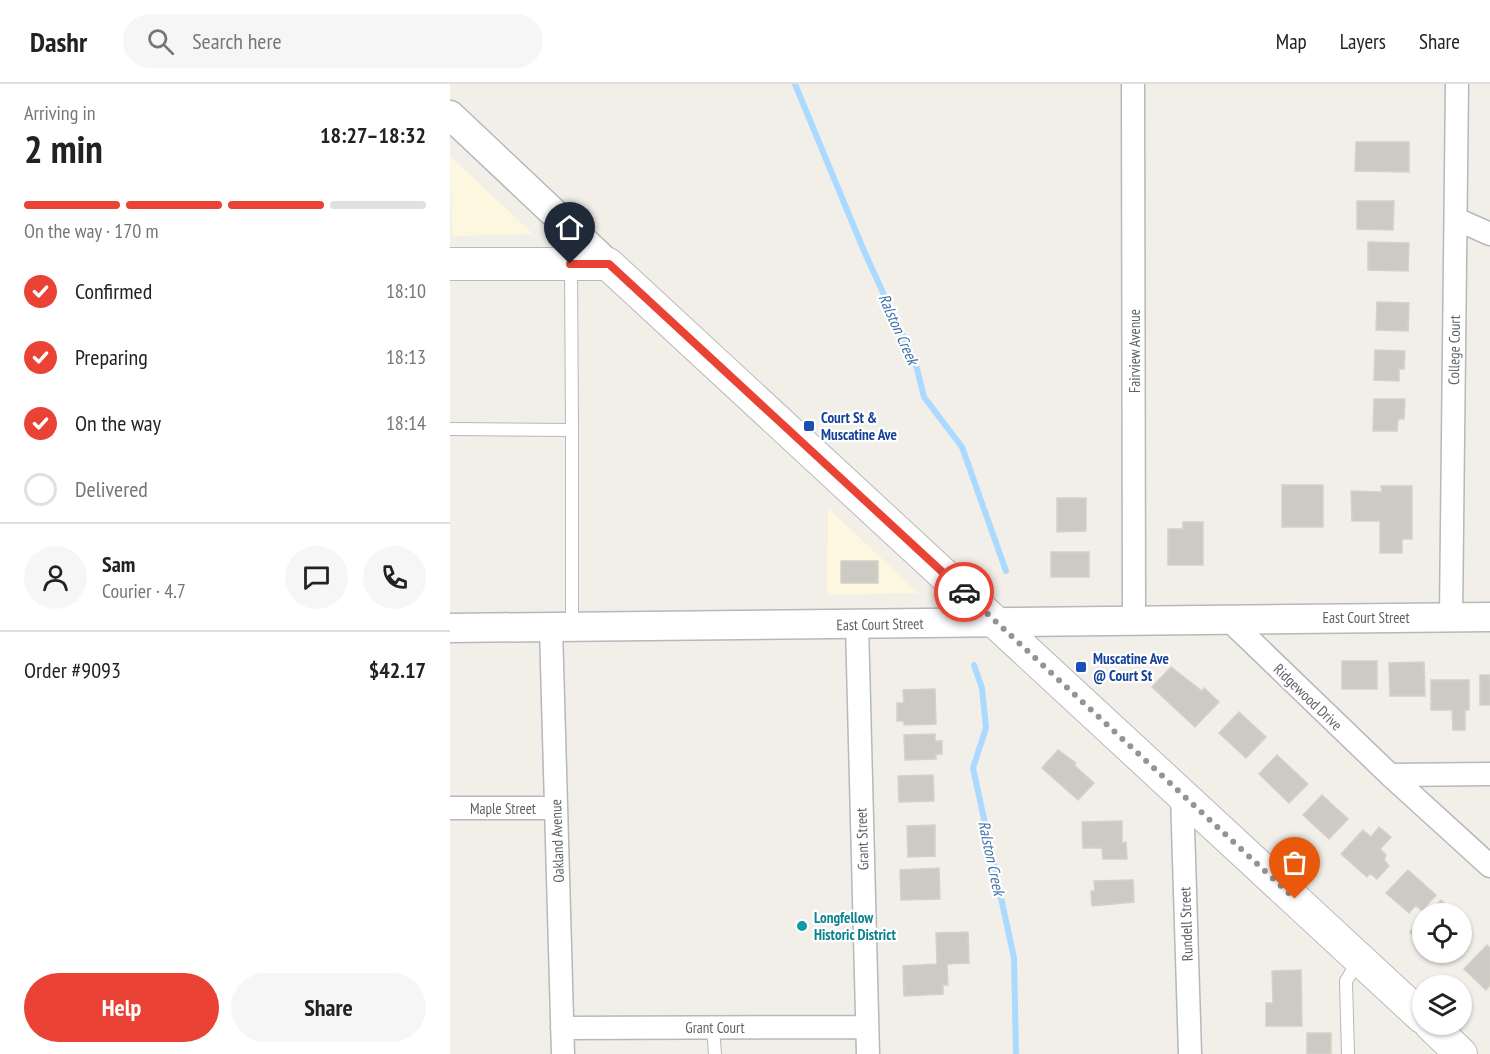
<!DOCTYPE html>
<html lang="en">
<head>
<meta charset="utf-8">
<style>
  :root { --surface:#fff; --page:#f6f6f6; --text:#222; --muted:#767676; --line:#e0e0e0; --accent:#ea4335 }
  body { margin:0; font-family:"PT Sans Narrow",sans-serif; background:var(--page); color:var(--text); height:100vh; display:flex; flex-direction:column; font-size:22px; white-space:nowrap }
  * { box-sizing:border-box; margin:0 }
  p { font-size:20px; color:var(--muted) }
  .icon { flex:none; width:33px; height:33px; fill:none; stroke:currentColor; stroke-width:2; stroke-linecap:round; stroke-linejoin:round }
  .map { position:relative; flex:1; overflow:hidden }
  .panel { display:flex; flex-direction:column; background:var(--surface); width:450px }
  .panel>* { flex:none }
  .tools { position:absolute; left:962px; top:819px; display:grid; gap:12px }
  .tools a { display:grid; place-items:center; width:60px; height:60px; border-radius:50%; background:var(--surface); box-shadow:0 2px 4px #0004; font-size:30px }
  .pin { position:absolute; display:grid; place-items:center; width:51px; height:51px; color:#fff; margin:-62px -26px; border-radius:50% 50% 50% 0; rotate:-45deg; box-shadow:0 0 6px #0007 }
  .pin .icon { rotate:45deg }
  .courier { position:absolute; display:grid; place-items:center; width:60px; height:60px; margin:-30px; border:4px solid #ea4335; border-radius:50%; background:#fff; color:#222; box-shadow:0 2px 8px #0007 }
  .head em { font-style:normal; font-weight:700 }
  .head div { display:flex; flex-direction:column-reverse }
  .head { display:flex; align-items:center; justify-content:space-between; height:102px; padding:0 24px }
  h1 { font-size:39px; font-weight:700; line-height:45px }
  .bar { display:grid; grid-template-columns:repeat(4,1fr); gap:9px 6px; align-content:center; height:72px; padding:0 24px }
  .bar i { height:8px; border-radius:4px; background:var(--line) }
  .bar .selected { background:var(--accent) }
  .bar p { grid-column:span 4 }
  .line { display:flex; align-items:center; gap:15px; padding:0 24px; border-top:2px solid var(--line) }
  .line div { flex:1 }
  .round { display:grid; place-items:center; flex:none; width:63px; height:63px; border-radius:32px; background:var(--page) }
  ol { padding:0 24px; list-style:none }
  li { display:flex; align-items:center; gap:18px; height:66px }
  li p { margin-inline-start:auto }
  li .icon { padding:6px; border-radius:50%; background:var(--accent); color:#fff; stroke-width:4 }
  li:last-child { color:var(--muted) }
  li i { width:33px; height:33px; border:3px solid var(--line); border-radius:50% }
  .cta { display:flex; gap:12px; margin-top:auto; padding:12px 24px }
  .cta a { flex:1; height:69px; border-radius:36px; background:var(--accent); color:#fff; font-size:24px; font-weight:700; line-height:69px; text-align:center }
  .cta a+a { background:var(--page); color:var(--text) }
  header { display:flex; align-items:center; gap:36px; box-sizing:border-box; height:84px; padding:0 30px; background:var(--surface); border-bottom:2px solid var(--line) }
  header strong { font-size:28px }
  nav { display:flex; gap:33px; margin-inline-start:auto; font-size:21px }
  .search { width:420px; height:54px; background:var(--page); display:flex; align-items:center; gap:15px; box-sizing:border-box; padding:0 21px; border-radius:33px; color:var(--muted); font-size:22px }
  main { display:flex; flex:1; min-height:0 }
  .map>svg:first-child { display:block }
  .commercial { fill:#fef7e0 }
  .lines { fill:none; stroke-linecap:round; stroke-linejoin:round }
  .stream { stroke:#aadaff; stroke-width:6 }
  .building { fill:#cccac5; stroke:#d6d1c6; stroke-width:1.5 }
  .service-casing { stroke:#b5b8bc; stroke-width:14 }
  .minor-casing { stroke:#b5b8bc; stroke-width:25 }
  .tertiary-casing { stroke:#b5b8bc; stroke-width:31 }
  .secondary-casing { stroke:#b6babf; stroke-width:34 }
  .service { stroke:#fff; stroke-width:12 }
  .minor { stroke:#fff; stroke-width:22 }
  .tertiary { stroke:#fff; stroke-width:28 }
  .secondary { stroke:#fff; stroke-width:32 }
  .done { stroke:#929495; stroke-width:6; stroke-dasharray:0 10.8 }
  .route { stroke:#ea4335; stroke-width:8 }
  .transit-dot { fill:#1a4fb4; stroke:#fff; stroke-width:2 }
  .culture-dot { fill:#0f9aa8; stroke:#fff; stroke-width:2 }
  .labels { text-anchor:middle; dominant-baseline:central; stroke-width:4.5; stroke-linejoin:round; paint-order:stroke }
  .street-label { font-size:15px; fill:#5f6368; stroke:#fff }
  .transit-label { font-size:15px; font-weight:bold; fill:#164399; stroke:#fff; text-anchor:start }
  .culture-label { font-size:15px; font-weight:bold; fill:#0d838f; stroke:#fff; text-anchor:start }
  .water-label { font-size:16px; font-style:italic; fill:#4174aa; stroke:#fff }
</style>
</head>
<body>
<header>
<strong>Dashr</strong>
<div class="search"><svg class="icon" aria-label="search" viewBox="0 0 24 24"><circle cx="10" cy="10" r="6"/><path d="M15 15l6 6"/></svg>Search here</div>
<nav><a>Map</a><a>Layers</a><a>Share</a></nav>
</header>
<main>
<section class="panel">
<div class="head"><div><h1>2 min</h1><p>Arriving in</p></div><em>18:27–18:32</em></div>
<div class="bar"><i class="selected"></i><i class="selected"></i><i class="selected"></i><i></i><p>On the way · 170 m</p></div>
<ol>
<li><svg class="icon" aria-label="check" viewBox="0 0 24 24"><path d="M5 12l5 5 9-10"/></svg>Confirmed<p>18:10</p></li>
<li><svg class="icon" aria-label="check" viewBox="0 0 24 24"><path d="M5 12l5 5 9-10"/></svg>Preparing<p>18:13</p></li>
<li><svg class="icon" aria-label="check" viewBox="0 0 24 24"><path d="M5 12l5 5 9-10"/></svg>On the way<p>18:14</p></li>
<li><i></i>Delivered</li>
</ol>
<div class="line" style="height:108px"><a class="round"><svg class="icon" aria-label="person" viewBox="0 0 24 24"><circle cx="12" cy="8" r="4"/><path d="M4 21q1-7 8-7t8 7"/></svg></a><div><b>Sam</b><p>Courier · 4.7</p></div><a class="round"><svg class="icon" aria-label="chat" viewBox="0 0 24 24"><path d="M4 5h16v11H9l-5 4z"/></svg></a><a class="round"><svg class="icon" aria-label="phone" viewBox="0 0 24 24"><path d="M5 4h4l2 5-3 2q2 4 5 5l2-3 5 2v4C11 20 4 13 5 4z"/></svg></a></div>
<div class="line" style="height:78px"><div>Order #9093</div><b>$42.17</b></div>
<div class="cta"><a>Help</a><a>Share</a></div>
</section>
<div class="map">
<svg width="1040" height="970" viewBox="0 0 1040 970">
  <rect width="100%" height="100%" fill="#f1efe8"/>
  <path class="commercial" d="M 0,72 L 83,150 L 2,152 Z
    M 378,424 L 468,509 L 377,511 Z"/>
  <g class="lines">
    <path class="stream" d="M 345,0 L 414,167 L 466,281 L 474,313 L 512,363 L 556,487
      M 524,581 L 532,604 L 536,644 L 523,684 L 564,874 L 566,970"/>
  </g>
  <path class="building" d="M 906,58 L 959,58 L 959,88 L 905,87 Z
    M 907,117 L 944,117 L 943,146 L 907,145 Z
    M 918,158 L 959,159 L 958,187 L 918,186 Z
    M 927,218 L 959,219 L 958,247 L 926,246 Z
    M 925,266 L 955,267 L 954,285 L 949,285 L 949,297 L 924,296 Z
    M 924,315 L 955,315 L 954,335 L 948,335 L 947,347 L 923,347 Z
    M 832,401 L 873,401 L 873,443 L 832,443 Z
    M 931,402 L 962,402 L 962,455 L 952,455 L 952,469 L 930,469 L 930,437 L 902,437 L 901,407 L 932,408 Z
    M 607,414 L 636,414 L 636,447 L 607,448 Z
    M 733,438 L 753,438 L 753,481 L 718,481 L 718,445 L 733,445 Z
    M 601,468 L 639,468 L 639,493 L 601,493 Z
    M 391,477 L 428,477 L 428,499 L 391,499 Z
    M 892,577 L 927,577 L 927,605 L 892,605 Z
    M 974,578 L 975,612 L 940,612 L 939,579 Z
    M 721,583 L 752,607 L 754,604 L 769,618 L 745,643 L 702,603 Z
    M 1030,591 L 1040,591 L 1040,621 L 1030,621 Z
    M 981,596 L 1019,596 L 1019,626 L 1015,626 L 1015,646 L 1003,646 L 1002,626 L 981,626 Z
    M 485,605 L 486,640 L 454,641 L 454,637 L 447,637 L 447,619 L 454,619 L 453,606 Z
    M 789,628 L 816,653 L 796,674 L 769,649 Z
    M 485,650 L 485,657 L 492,657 L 492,670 L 486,670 L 486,675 L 455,676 L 454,651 Z
    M 608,666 L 626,679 L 624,681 L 644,699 L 628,716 L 592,684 Z
    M 827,671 L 858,700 L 839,719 L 809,690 Z
    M 483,691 L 484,717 L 449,718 L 448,692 Z
    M 872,711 L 898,735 L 879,755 L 853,731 Z
    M 672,737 L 672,759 L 676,758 L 677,775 L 653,775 L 652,764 L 633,764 L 632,738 Z
    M 485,741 L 485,772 L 458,773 L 457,742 Z
    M 929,743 L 941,753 L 930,765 L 936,771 L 934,776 L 939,782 L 927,795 L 920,789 L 917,793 L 891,770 L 913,746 L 921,753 Z
    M 489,784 L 490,815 L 451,816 L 450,786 Z
    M 958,786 L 986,811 L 972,827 L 966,821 L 959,829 L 936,809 Z
    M 683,796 L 684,818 L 642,822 L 641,807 L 645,807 L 644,797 Z
    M 991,816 L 1005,830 L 978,830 Z
    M 1011,835 L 1021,844 L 1011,854 Z
    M 972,836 L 972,860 L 960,848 Z
    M 518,848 L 519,879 L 497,880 L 498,901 L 493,901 L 493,910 L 454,912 L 453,882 L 487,880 L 486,849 Z
    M 1037,861 L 1040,864 L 1040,901 L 1036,906 L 1014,885 Z
    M 981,868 L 998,868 L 990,877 Z
    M 851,886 L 852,942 L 816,942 L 816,919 L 823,919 L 822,887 Z
    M 857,949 L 881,949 L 881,970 L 857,970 Z"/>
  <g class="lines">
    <defs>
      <path id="service" d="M 0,345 L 122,346 L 121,181
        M 122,346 L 122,543
        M 263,944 L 265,970
        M 898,970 L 896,897 L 909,876"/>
      <path id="minor" d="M 683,0 L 684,535
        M 1006,135 L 1040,150
        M 1001,533 L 1007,0
        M 777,534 L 940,691 L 1040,690
        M 407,540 L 418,970
        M 101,544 L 113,970
        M 940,691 L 1040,782
        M 732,710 L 740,970
        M 0,724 L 106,724
        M 112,944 L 417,943"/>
      <path id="tertiary" d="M 0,31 L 158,180
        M 0,544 L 1040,533"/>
      <path id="secondary" d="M 0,180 L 158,180 L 972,933
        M 980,940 L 1011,970"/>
    </defs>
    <use href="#service" class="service-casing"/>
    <use href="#minor" class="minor-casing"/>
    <use href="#tertiary" class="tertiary-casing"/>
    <use href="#secondary" class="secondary-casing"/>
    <use href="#service" class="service"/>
    <use href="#minor" class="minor"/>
    <use href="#tertiary" class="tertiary"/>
    <use href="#secondary" class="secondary"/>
  </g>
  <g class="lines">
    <path class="done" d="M 514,508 L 845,815"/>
    <path class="route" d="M 120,180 L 159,180 L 514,508"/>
  </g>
  <g class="transit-dot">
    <rect x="353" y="336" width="12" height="12" rx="3"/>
    <rect x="625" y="577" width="12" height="12" rx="3"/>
  </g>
  <circle class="culture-dot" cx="352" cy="842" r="6"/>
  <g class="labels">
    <g class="street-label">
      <text transform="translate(1004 266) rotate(-89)">College Court</text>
      <text transform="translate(684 267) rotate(-90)">Fairview Avenue</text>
      <text x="916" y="533">East Court Street</text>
      <text transform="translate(430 540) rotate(-1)">East Court Street</text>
      <text transform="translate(858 613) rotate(44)">Ridgewood Drive</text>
      <text x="53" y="724">Maple Street</text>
      <text transform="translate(412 755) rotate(-92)">Grant Street</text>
      <text transform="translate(107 757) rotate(-92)">Oakland Avenue</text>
      <text transform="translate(736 840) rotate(-92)">Rundell Street</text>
      <text x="265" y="943">Grant Court</text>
    </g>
    <g class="transit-label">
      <text x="371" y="333">Court St &amp;<tspan x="371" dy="17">Muscatine Ave</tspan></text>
      <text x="643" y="574">Muscatine Ave<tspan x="643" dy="17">@ Court St</tspan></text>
    </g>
    <g class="culture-label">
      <text x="364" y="833">Longfellow<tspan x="364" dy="17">Historic District</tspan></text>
    </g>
    <g class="water-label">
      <text transform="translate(449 245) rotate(66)">Ralston Creek</text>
      <text transform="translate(542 774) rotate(78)">Ralston Creek</text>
    </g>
  </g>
</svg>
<div class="tools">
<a><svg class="icon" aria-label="locate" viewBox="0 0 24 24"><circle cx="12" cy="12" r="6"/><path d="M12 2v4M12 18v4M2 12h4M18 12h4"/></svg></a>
<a><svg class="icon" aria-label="layers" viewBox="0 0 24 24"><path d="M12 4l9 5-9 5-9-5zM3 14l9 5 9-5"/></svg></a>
</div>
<div class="pin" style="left:845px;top:815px;background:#ea580c"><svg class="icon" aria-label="bag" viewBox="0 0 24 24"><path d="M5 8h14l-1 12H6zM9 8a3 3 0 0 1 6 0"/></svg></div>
<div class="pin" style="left:120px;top:180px;background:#1f2937"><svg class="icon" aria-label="home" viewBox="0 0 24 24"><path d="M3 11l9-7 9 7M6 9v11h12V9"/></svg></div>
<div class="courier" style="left:514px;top:508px"><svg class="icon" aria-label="car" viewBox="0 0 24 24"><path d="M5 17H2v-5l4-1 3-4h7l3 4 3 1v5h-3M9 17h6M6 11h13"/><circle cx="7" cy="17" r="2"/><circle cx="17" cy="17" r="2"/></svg></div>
</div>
</main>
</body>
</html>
